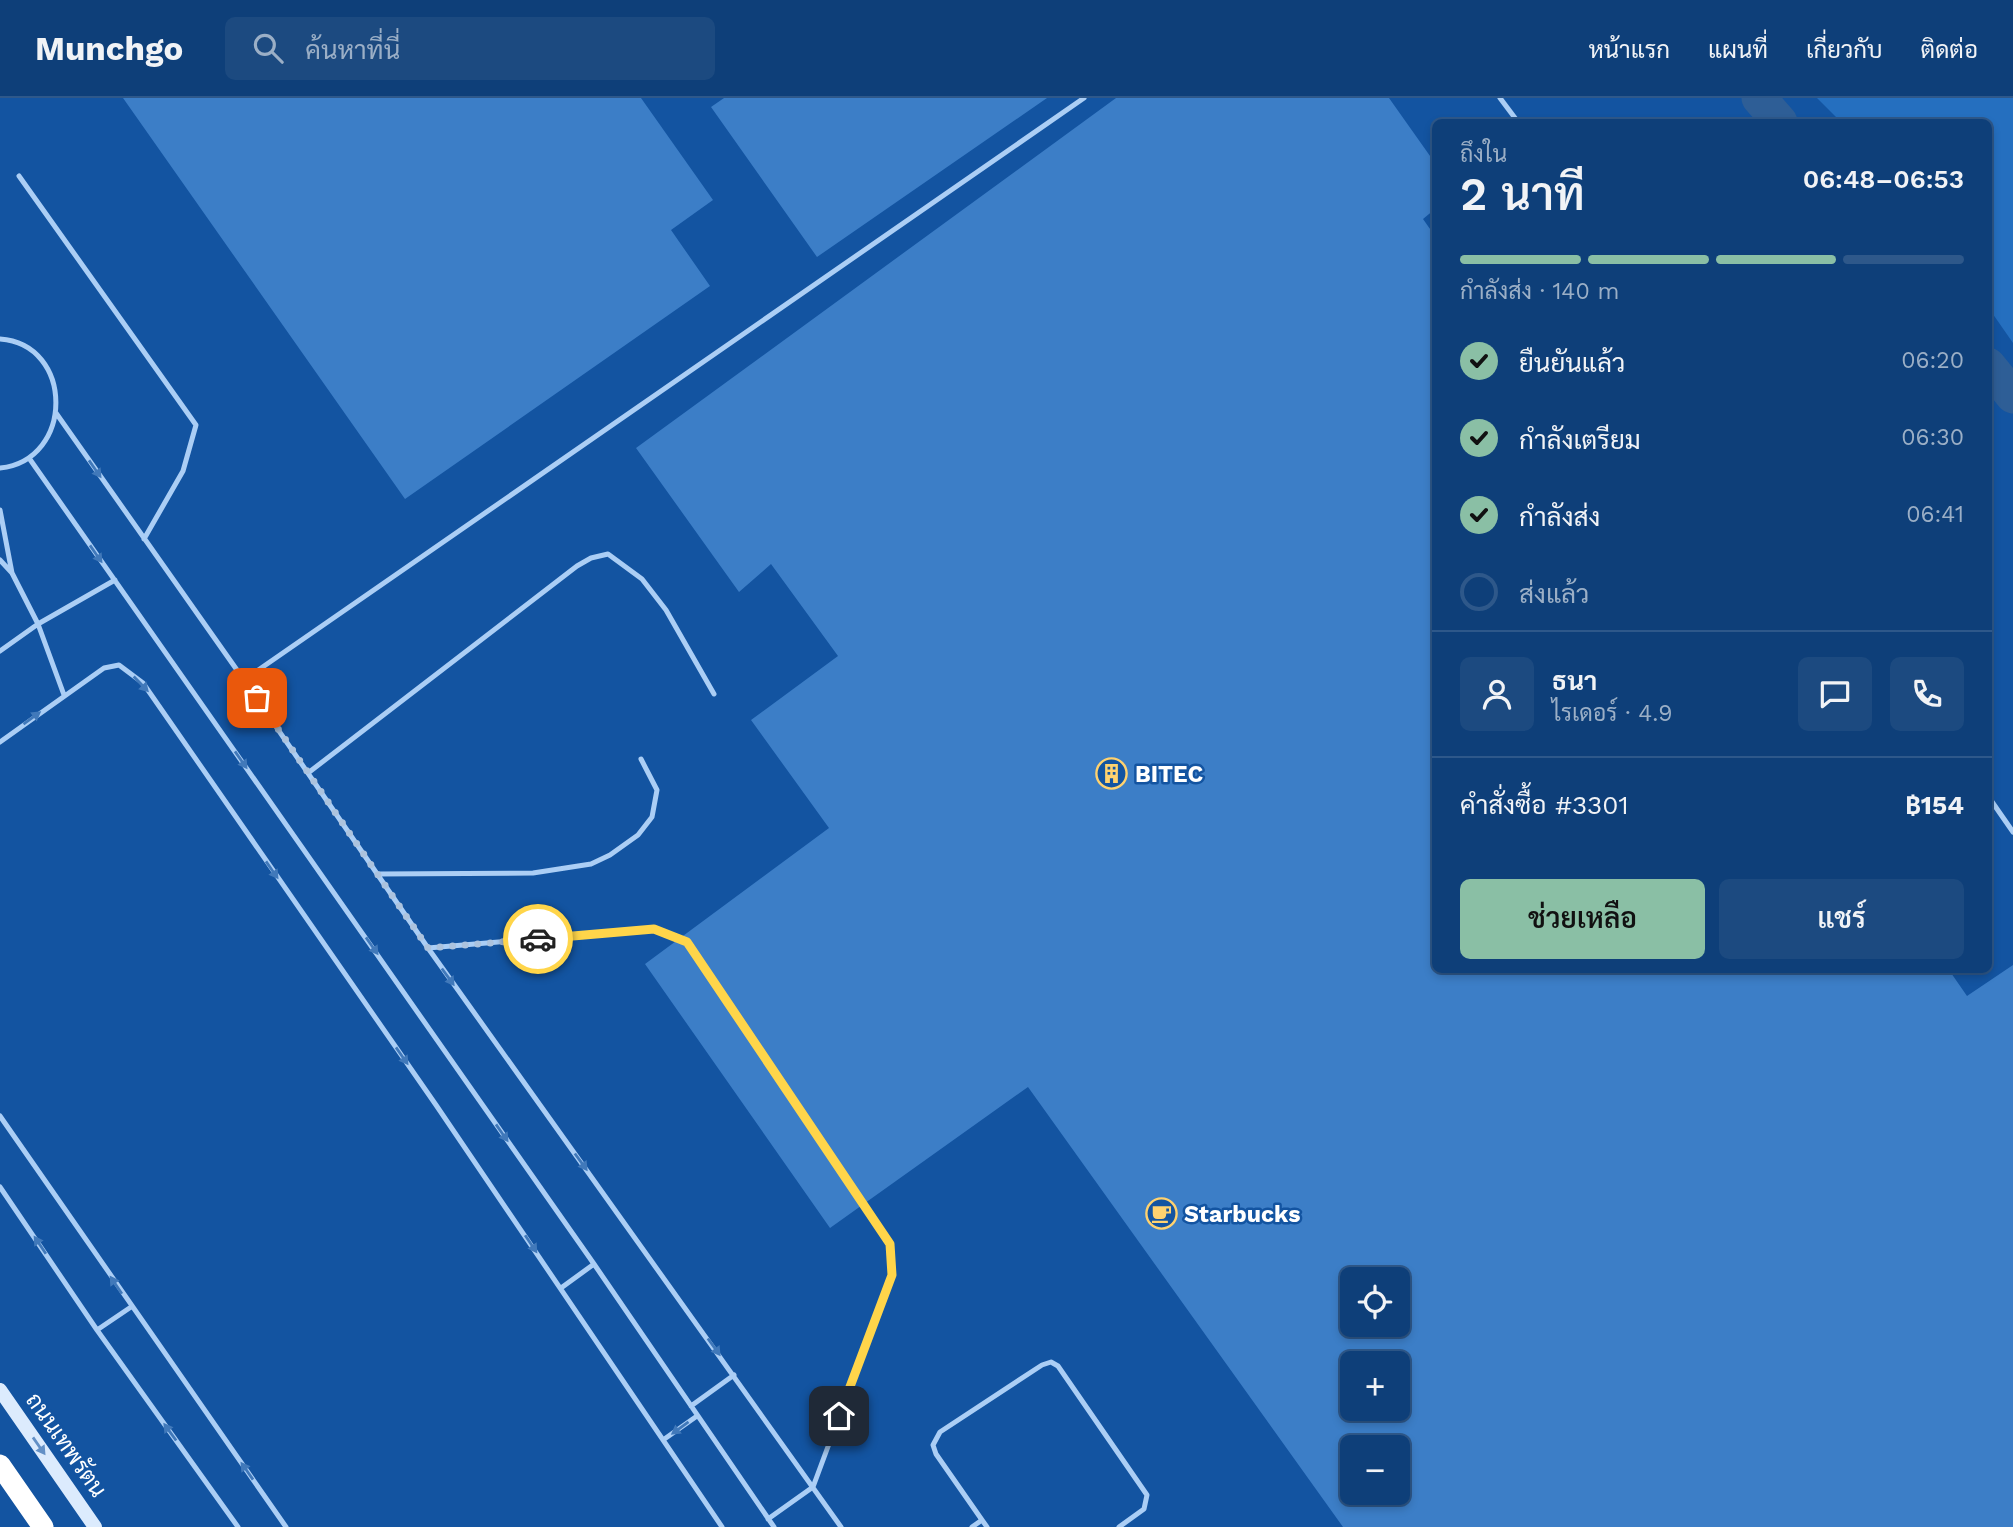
<!DOCTYPE html>
<html lang="th">
<head>
<meta charset="utf-8">
<style>
  :root { --surface:#0e3f79; --page:#1c4a80; --text:#f1f3f6; --muted:#9bafc6; --line:#2e588a; --accent:#8abfa5 }
  body { margin:0; font-family:"Work Sans",Sarabun,sans-serif; background:var(--page); color:var(--text); height:100vh; display:flex; flex-direction:column; font-size:26px; white-space:nowrap }
  * { box-sizing:border-box; margin:0 }
  p { font-size:23px; color:var(--muted) }
  .icon { flex:none; width:38px; height:38px; fill:none; stroke:currentColor; stroke-width:2; stroke-linecap:round; stroke-linejoin:round }
  .map { position:relative; flex:1; overflow:hidden }
  .details { position:absolute; left:1432px; top:21px; width:560px; height:854px; display:flex; flex-direction:column; background:var(--surface); border-radius:10px; box-shadow:0 4px 10px #0003,0 0 0 2px var(--line) }
  .details>* { flex:none }
  .tools { position:absolute; left:1340px; top:1169px; display:grid; gap:14px }
  .tools a { display:grid; place-items:center; width:70px; height:70px; border-radius:10px; background:var(--surface); box-shadow:0 4px 10px #0003,0 0 0 2px var(--line); font-size:35px }
  .pin { position:absolute; display:grid; place-items:center; width:60px; height:60px; color:#fff; margin:-30px; border-radius:14px; box-shadow:0 4px 10px #0006 }
  .courier { position:absolute; display:grid; place-items:center; width:70px; height:70px; margin:-35px; border:5px solid #ffd54a; border-radius:50%; background:#fff; color:#222; box-shadow:0 2px 9px #0007 }
  .summary em { font-style:normal; font-weight:600 }
  .summary div { display:flex; flex-direction:column-reverse }
  .summary { display:flex; align-items:center; justify-content:space-between; height:119px; padding:0 28px }
  h1 { font-size:46px; font-weight:600; line-height:52px }
  .bar { display:grid; grid-template-columns:repeat(4,1fr); gap:10px 7px; align-content:center; height:84px; padding:0 28px }
  .bar i { height:9px; border-radius:5px; background:var(--line) }
  .bar .current { background:var(--accent) }
  .bar p { grid-column:span 4 }
  .line { display:flex; align-items:center; gap:18px; padding:0 28px; border-top:2px solid var(--line) }
  .line div { flex:1 }
  .round { display:grid; place-items:center; flex:none; width:74px; height:74px; border-radius:10px; background:var(--page) }
  ol { padding:0 28px; list-style:none }
  li { display:flex; align-items:center; gap:21px; height:77px }
  li p { margin-inline-start:auto }
  li .icon { padding:7px; border-radius:50%; background:var(--accent); color:#111; stroke-width:4 }
  li:last-child { color:var(--muted) }
  li i { width:38px; height:38px; border:4px solid var(--line); border-radius:50% }
  .primary-button { display:flex; gap:14px; margin-top:auto; padding:14px 28px }
  .primary-button a { flex:1; height:80px; border-radius:10px; background:var(--accent); color:#111; font-size:28px; font-weight:600; line-height:80px; text-align:center }
  .primary-button a+a { background:var(--page); color:var(--text) }
  header { display:flex; align-items:center; gap:42px; box-sizing:border-box; height:98px; padding:0 35px; background:var(--surface); border-bottom:2px solid var(--line) }
  header strong { font-size:33px }
  nav { display:flex; gap:38px; margin-inline-start:auto; font-size:24px }
  .search { width:490px; height:63px; background:var(--page); display:flex; align-items:center; gap:18px; box-sizing:border-box; padding:0 24px; border-radius:10px; color:var(--muted); font-size:26px }
  .map>svg:first-child { display:block }
  .green { fill:#256fbf }
  .lines { fill:none; stroke-linecap:round; stroke-linejoin:round }
  .canal { stroke:#2e5e96; stroke-width:35 }
  .building { fill:#3c7ec7; fill-rule:evenodd }
  .lane { stroke:#abcef5; stroke-width:5 }
  .secondary { stroke:#dcebfd; stroke-width:14 }
  .highway { stroke:#fff; stroke-width:21 }
  .oneway { fill:#4179ba }
  .oneway2 { fill:#6390c6 }
  .done { stroke:#acc3de; stroke-width:7; stroke-dasharray:0 12.6 }
  .route { stroke:#ffd54a; stroke-width:9 }
  .labels { text-anchor:middle; dominant-baseline:central; stroke-width:5; stroke-linejoin:round; paint-order:stroke }
  .poi-label { font-size:23px; font-weight:bold; fill:#fff; stroke:#1354a1; text-anchor:start }
  .street-label { font-size:23px; fill:#fff; stroke:#1354a1 }
</style>
</head>
<body>
<header>
<strong>Munchgo</strong>
<div class="search"><svg class="icon" aria-label="search" viewBox="0 0 24 24"><circle cx="10" cy="10" r="6"/><path d="M15 15l6 6"/></svg>ค้นหาที่นี่</div>
<nav><a>หน้าแรก</a><a>แผนที่</a><a>เกี่ยวกับ</a><a>ติดต่อ</a></nav>
</header>
<div class="map">
<svg width="2013" height="1429" viewBox="0 0 2013 1429">
  <rect width="100%" height="100%" fill="#1354a1"/>
  <path class="green" d="M 1817,0 L 2013,0 L 2013,245 L 1988,209 L 1988,24 L 1841,24 Z"/>
  <g class="lines">
    <path class="canal" d="M 1759,0 L 1780,24
      M 1988,267 L 2013,298"/>
  </g>
  <path class="building" d="M 123,0 L 641,0 L 713,102 L 671,132 L 710,188 L 405,401 Z
    M 724,0 L 1047,0 L 817,159 L 711,9 Z
    M 1116,0 L 1389,0 L 1435,65 L 1435,111 L 1423,121 L 1435,138 L 1435,872 L 1949,872 L 1967,898 L 2013,867 L 2013,1429 L 1343,1429 L 1028,989 L 830,1130 L 645,866 L 829,730 L 751,622 L 838,558 L 771,466 L 739,494 L 636,350 ZM 1353,1181 L 1398,1181 L 1398,1227 L 1353,1227 ZM 1353,1265 L 1398,1265 L 1398,1311 L 1353,1311 ZM 1353,1349 L 1398,1349 L 1398,1395 L 1353,1395 Z"/>
  <g class="lines">
    <path class="lane" d="M 1500,0 L 1518,24
      M 19,78 L 196,327 L 183,373 L 144,441
      M 0,241 C 74,246 75,362 0,370
      M 56,315 L 244,582 L 428,850 L 841,1429
      M 29,360 L 594,1166 L 774,1429
      M 0,412 L 12,475
      M 0,462 L 12,475 L 38,526 L 0,553
      M 244,582 L 1084,0
      M 64,597 L 38,526 L 115,482
      M 0,644 L 104,570 L 119,567 L 143,585 L 436,1007 L 722,1429
      M 308,675 L 577,468 L 591,460 L 608,456 L 642,481 L 666,512 L 714,596
      M 1988,698 L 2013,734
      M 378,776 L 533,775 L 591,766 L 610,757 L 638,737 L 652,719 L 657,692 L 641,661
      M 428,850 L 654,831 L 687,844 L 890,1146 L 892,1176 L 813,1389 L 768,1421
      M 0,1018 L 286,1429
      M 0,1089 L 97,1232 L 238,1429
      M 561,1190 L 594,1166
      M 97,1232 L 131,1209
      M 691,1308 L 734,1277
      M 663,1342 L 697,1318
      M 982,1422 L 936,1356 L 933,1347 L 940,1334 L 1042,1267 L 1051,1264 L 1058,1268 L 1147,1397 L 1144,1411 L 1119,1429
      M 972,1429 L 982,1422 L 987,1429"/>
    <path class="secondary" d="M 0,1292 L 95,1429"/>
    <path class="highway" d="M 0,1367 L 43,1429"/>
  </g>
  <defs><path id="oneway-solid" d="M-6-.8H1V-3.2L6.5 0L1 3.2V.8H-6Z" transform="scale(1.75)"/></defs>
  <g class="oneway">
    <use href="#oneway-solid" transform="translate(95 371) rotate(55)"/>
    <use href="#oneway-solid" transform="translate(96 456) rotate(55)"/>
    <use href="#oneway-solid" transform="translate(141 586) rotate(46)"/>
    <use href="#oneway-solid" transform="translate(32 620) rotate(-36)"/>
    <use href="#oneway-solid" transform="translate(241 662) rotate(55)"/>
    <use href="#oneway-solid" transform="translate(272 772) rotate(55)"/>
    <use href="#oneway-solid" transform="translate(372 848) rotate(55)"/>
    <use href="#oneway-solid" transform="translate(448 879) rotate(54)"/>
    <use href="#oneway-solid" transform="translate(402 958) rotate(55)"/>
    <use href="#oneway-solid" transform="translate(502 1035) rotate(55)"/>
    <use href="#oneway-solid" transform="translate(581 1064) rotate(54)"/>
    <use href="#oneway-solid" transform="translate(531 1146) rotate(56)"/>
    <use href="#oneway-solid" transform="translate(40 1147) rotate(-124)"/>
    <use href="#oneway-solid" transform="translate(116 1187) rotate(-124)"/>
    <use href="#oneway-solid" transform="translate(714 1249) rotate(54)"/>
    <use href="#oneway-solid" transform="translate(680 1330) rotate(144)"/>
    <use href="#oneway-solid" transform="translate(170 1334) rotate(-126)"/>
    <use href="#oneway-solid" transform="translate(247 1373) rotate(-125)"/>
  </g>
  <use class="oneway2" href="#oneway-solid" transform="translate(39 1348) rotate(55)"/>
  <g class="lines">
    <path class="done" d="M 257,600 L 428,850 L 538,841"/>
    <path class="route" d="M 538,841 L 654,831 L 687,844 L 890,1146 L 892,1177 L 839,1318"/>
  </g>
  <defs>
    <symbol id="building-ring" viewBox="-11 -11 22 22"><circle r="9.5" fill="#1354a1" stroke="#ffd26f" stroke-width="1.5"/><path d="M-4-6H4V6H1V3H-1V6H-4ZM-2.5-4.3h1.7v1.8h-1.7ZM.8-4.3h1.7v1.8H.8ZM-2.5-1h1.7V.8h-1.7ZM.8-1h1.7V.8H.8Z" fill="#ffd26f"/></symbol>
    <symbol id="cafe-ring" viewBox="-11 -11 22 22"><circle r="9.5" fill="#1354a1" stroke="#ffd26f" stroke-width="1.5"/><path d="M-5.5-4.5H6V0H3Q3 3.5 0 3.5H-2.5Q-5.5 3.5-5.5 0ZM3-3.2v2h1.7v-2ZM-6 4.5H4V6H-6Z" fill="#ffd26f"/></symbol>
  </defs>
  <g fill-rule="evenodd">
    <use href="#building-ring" x="1094" y="658" width="35" height="35"/>
    <use href="#cafe-ring" x="1144" y="1098" width="35" height="35"/>
  </g>
  <g class="labels">
    <g class="poi-label">
      <text x="1135" y="676">BITEC</text>
      <text x="1184" y="1116">Starbucks</text>
    </g>
    <g class="street-label">
      <text transform="translate(66 1347) rotate(55)">ถนนเทพรัตน</text>
    </g>
  </g>
</svg>
<div class="tools">
<a><svg class="icon" aria-label="locate" viewBox="0 0 24 24"><circle cx="12" cy="12" r="6"/><path d="M12 2v4M12 18v4M2 12h4M18 12h4"/></svg></a>
<a>+</a>
<a>−</a>
</div>
<div class="pin" style="left:257px;top:600px;background:#ea580c"><svg class="icon" aria-label="bag" viewBox="0 0 24 24"><path d="M5 8h14l-1 12H6zM9 8a3 3 0 0 1 6 0"/></svg></div>
<div class="pin" style="left:839px;top:1318px;background:#1f2937"><svg class="icon" aria-label="home" viewBox="0 0 24 24"><path d="M3 11l9-7 9 7M6 9v11h12V9"/></svg></div>
<div class="courier" style="left:538px;top:841px"><svg class="icon" aria-label="car" viewBox="0 0 24 24"><path d="M5 17H2v-5l4-1 3-4h7l3 4 3 1v5h-3M9 17h6M6 11h13"/><circle cx="7" cy="17" r="2"/><circle cx="17" cy="17" r="2"/></svg></div>
<section class="details">
<div class="summary"><div><h1>2 นาที</h1><p>ถึงใน</p></div><em>06:48–06:53</em></div>
<div class="bar"><i class="current"></i><i class="current"></i><i class="current"></i><i></i><p>กำลังส่ง · 140 m</p></div>
<ol>
<li><svg class="icon" aria-label="check" viewBox="0 0 24 24"><path d="M5 12l5 5 9-10"/></svg>ยืนยันแล้ว<p>06:20</p></li>
<li><svg class="icon" aria-label="check" viewBox="0 0 24 24"><path d="M5 12l5 5 9-10"/></svg>กำลังเตรียม<p>06:30</p></li>
<li><svg class="icon" aria-label="check" viewBox="0 0 24 24"><path d="M5 12l5 5 9-10"/></svg>กำลังส่ง<p>06:41</p></li>
<li><i></i>ส่งแล้ว</li>
</ol>
<div class="line" style="height:126px"><a class="round"><svg class="icon" aria-label="person" viewBox="0 0 24 24"><circle cx="12" cy="8" r="4"/><path d="M4 21q1-7 8-7t8 7"/></svg></a><div><b>ธนา</b><p>ไรเดอร์ · 4.9</p></div><a class="round"><svg class="icon" aria-label="chat" viewBox="0 0 24 24"><path d="M4 5h16v11H9l-5 4z"/></svg></a><a class="round"><svg class="icon" aria-label="phone" viewBox="0 0 24 24"><path d="M5 4h4l2 5-3 2q2 4 5 5l2-3 5 2v4C11 20 4 13 5 4z"/></svg></a></div>
<div class="line" style="height:91px"><div>คำสั่งซื้อ #3301</div><b>฿154</b></div>
<div class="primary-button"><a>ช่วยเหลือ</a><a>แชร์</a></div>
</section>
</div>
</body>
</html>
